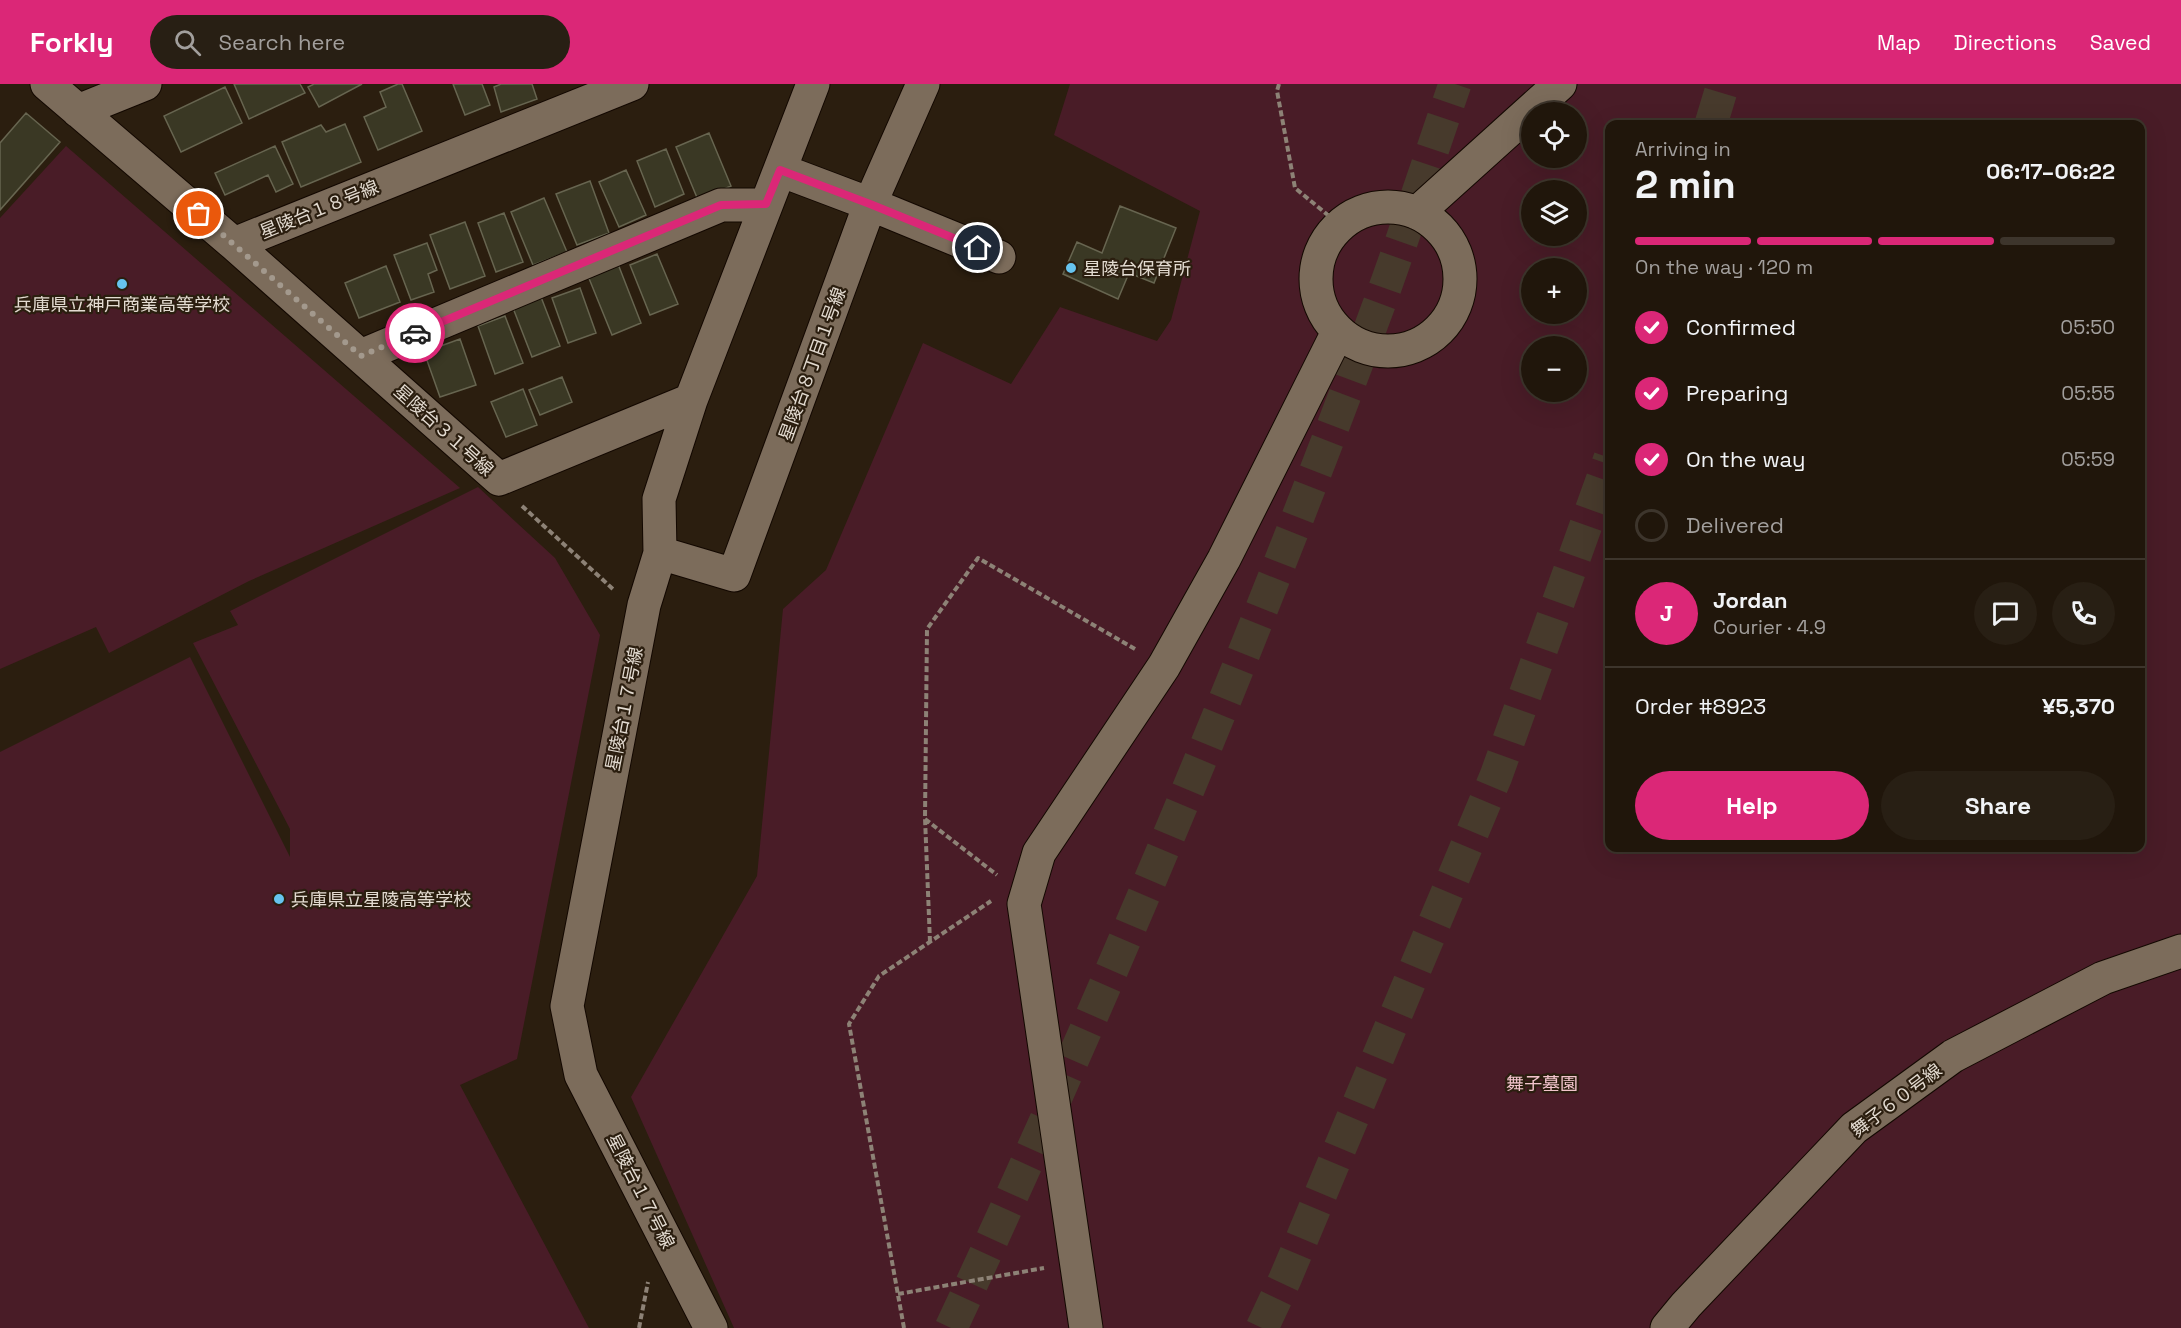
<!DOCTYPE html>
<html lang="en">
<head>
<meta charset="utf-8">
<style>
  :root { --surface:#20160b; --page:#281f14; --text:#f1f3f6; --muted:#a29f9d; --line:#3d352c; --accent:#db2777 }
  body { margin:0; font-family:"Space Grotesk","Noto Sans JP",sans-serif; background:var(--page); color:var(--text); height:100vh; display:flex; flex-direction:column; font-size:22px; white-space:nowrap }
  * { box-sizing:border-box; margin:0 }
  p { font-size:20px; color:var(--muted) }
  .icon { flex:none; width:33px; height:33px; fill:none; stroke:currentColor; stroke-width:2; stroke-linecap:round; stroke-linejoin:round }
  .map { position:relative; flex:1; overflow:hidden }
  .drawer { position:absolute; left:1605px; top:36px; width:540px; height:732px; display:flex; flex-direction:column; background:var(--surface); border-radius:12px; box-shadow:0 6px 24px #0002,0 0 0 2px var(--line) }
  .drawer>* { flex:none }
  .tools { position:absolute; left:1521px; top:18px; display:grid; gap:12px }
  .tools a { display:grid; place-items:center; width:66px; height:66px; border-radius:50%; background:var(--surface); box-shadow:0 6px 24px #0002,0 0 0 2px var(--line); font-size:30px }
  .pin { position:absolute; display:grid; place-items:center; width:51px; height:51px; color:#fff; margin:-26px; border:3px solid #fff; border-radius:50%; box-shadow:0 2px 6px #0007 }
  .courier { position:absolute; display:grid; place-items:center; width:60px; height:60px; margin:-30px; border:4px solid #db2777; border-radius:50%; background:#fff; color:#222; box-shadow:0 2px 8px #0007 }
  .head em { font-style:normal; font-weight:600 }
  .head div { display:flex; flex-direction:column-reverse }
  .head { display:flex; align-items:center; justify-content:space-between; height:102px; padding:0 30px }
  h1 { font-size:39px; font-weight:600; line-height:45px }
  .bar { display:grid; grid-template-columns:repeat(4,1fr); gap:9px 6px; align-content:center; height:72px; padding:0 30px }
  .bar i { height:8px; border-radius:4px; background:var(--line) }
  .bar .on { background:var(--accent) }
  .bar p { grid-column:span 4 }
  .line { display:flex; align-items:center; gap:15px; padding:0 30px; border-top:2px solid var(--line) }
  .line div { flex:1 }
  .round { display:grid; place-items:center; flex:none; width:63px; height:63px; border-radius:32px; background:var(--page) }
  ol { padding:0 30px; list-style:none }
  li { display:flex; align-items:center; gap:18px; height:66px }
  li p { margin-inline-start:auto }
  li .icon { padding:6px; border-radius:50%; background:var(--accent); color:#fff; stroke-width:4 }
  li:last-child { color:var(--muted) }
  li i { width:33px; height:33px; border:3px solid var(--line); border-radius:50% }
  .primary-button { display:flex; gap:12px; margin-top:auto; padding:12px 30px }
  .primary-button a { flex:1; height:69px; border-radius:36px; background:var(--accent); color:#fff; font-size:24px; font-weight:600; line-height:69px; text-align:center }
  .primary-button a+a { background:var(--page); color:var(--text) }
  header { display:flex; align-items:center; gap:36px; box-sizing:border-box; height:84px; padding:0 30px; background:var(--accent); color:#fff }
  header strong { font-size:28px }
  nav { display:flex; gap:33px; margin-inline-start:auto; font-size:21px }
  .search { width:420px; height:54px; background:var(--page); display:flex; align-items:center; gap:15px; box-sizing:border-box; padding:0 21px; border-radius:33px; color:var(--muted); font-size:22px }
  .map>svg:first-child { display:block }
  .green { fill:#491c27; fill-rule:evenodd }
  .building { fill:#3a3824; stroke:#676550; stroke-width:1.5 }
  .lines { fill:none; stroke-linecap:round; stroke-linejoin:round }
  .highway-tunnel { stroke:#473a2c; stroke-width:33; stroke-dasharray:33 16; stroke-linecap:butt }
  .minor-casing { stroke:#130800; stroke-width:35 }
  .path { stroke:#8d8276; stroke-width:4; stroke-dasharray:6 3; stroke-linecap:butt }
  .minor { stroke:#7c6c5b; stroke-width:33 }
  .done { stroke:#a3998d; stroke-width:6; stroke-dasharray:0 10.8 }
  .route { stroke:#db2777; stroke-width:8 }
  .poi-dot { fill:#66c4ef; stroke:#2b1e0f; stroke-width:2 }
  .labels { text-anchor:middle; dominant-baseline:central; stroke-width:4.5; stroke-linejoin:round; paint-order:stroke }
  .street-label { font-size:18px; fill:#e3dbd1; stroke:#2b1e0f }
  .poi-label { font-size:18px; fill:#e3dbd1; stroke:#2b1e0f; text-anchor:start }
  .park-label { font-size:18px; fill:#f2c4cc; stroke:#2b1e0f }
</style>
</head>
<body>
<header>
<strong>Forkly</strong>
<div class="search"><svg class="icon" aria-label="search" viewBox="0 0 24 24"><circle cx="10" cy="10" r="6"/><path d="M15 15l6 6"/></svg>Search here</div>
<nav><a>Map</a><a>Directions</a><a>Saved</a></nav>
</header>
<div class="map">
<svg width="2181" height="1244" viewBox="0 0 2181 1244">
  <rect width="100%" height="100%" fill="#2b1e0f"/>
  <path class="green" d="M 1070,0 L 2181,0 L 2181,1244 L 734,1244 L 631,1013 L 757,792 L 783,525 L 826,486 L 923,259 L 1011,300 L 1060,223 L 1157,257 L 1171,236 L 1200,127 L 1054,51 ZM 1532,28 L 1576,28 L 1576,74 L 1532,74 ZM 1610,40 L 2140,40 L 2140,764 L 1610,764 ZM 1532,106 L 1576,106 L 1576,152 L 1532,152 ZM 1532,184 L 1576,184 L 1576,230 L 1532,230 ZM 1532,262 L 1576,262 L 1576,308 L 1532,308 Z
    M 66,62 L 460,404 L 249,497 L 109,569 L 96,543 L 0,585 L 0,134 Z
    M 478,403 L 555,474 L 600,551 L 517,975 L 460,1001 L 589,1244 L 0,1244 L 0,668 L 190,573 L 290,773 L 290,745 L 193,559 L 238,541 L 230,527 Z"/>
  <path class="building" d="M 234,0 L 300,0 L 305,9 L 249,35 Z
    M 314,0 L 362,0 L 319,23 L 308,3 Z
    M 398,0 L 402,0 L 422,47 L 378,66 L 364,33 L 386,23 L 380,8 Z
    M 453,0 L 482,0 L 490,21 L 465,31 Z
    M 501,0 L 532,0 L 537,15 L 501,28 L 494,3 Z
    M 225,3 L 242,39 L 181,68 L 164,32 Z
    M 26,29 L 60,58 L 0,126 L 0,59 Z
    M 345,40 L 361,78 L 301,103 L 282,58 L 321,41 L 326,48 Z
    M 709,49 L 731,102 L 698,116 L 676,63 Z
    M 275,62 L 293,100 L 276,108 L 268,91 L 225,111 L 215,89 Z
    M 666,65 L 684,110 L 655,123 L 637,77 Z
    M 626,86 L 646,131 L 619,143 L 599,98 Z
    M 590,97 L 609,149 L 577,161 L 556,110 Z
    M 544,114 L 567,168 L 533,181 L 511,128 Z
    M 1120,122 L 1176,144 L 1154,199 L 1129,189 L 1118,215 L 1063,190 L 1077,158 L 1102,169 Z
    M 504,129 L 523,178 L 496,188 L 478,139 Z
    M 465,138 L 485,192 L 450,205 L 430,151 Z
    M 427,159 L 437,186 L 428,190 L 434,208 L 411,216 L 394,171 Z
    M 657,170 L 678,220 L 650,231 L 630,181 Z
    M 618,180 L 641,239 L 612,251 L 588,192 Z
    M 386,182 L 400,218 L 359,234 L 345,199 Z
    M 580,204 L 596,249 L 568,259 L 552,214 Z
    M 541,213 L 560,262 L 532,273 L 513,224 Z
    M 505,232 L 523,279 L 495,290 L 478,242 Z
    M 460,255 L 476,301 L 440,313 L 424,268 Z
    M 562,293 L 572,318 L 540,331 L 529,306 Z
    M 523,305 L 537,341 L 506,353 L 491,318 Z"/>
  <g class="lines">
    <path class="highway-tunnel" d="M 1711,40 L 1723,0
      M 951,1244 C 1104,916 1244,581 1371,242 C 1401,162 1427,81 1455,0
      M 1262,1244 L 1285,1195 L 1496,692 L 1610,374"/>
    <defs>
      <path id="minor" d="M 47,0 L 234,160 L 632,0
        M 78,27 L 145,0
        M 780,86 L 870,120 L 999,173
        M1316 195a72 72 0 1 1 144 0a72 72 0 1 1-144 0Z
        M 1417,129 L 1560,0
        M 234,160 L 499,395 L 691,316
        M 361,272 L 721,121 L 766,121
        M 660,469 L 734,491 L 870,120 L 923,0
        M 711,1244 L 581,991 L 567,922 L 644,521 L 660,469 L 659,415 L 691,316 L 813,0
        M 1086,1244 L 1024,820 L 1039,769 L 1164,582 L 1224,475 L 1338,248
        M 1667,1244 L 1686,1221 L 1854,1044 L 1953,972 L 2103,894 L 2181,867"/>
    </defs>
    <use href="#minor" class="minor-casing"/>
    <path class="path" d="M 1279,0 L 1277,7 L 1295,104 L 1340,141
      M 522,422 L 614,506
      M 925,735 L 997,791
      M 930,858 L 925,734 L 927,545 L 978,474 L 1135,565
      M 898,1210 L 1044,1184
      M 639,1244 L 648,1198
      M 904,1244 L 849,940 L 879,892 L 991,817"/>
    <use href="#minor" class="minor"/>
  </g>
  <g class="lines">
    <path class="done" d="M 199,130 L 361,272 L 415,249"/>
    <path class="route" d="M 415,249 L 721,121 L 766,120 L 780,86 L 870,120 L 978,164"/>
  </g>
  <g class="poi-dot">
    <circle cx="1071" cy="184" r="6"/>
    <circle cx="122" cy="200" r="6"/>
    <circle cx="279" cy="815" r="6"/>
  </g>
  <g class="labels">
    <g class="street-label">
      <text transform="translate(319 125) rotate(-22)">星陵台１８号線</text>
      <text transform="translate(812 280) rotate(-70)">星陵台８丁目１号線</text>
      <text transform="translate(444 346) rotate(42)">星陵台３１号線</text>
      <text transform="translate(624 625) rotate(-79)">星陵台１７号線</text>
      <text transform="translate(1896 1016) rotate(-37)">舞子６０号線</text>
      <text transform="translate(641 1107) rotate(63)">星陵台１７号線</text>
    </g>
    <g class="poi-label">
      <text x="1083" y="184">星陵台保育所</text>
      <text x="122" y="220" text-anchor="middle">兵庫県立神戸商業高等学校</text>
      <text x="291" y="815">兵庫県立星陵高等学校</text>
    </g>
    <g class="park-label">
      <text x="1542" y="999">舞子墓園</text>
    </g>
  </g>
</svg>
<div class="tools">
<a><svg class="icon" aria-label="locate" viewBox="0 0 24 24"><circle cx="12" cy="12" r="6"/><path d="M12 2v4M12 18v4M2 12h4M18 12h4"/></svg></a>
<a><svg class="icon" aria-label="layers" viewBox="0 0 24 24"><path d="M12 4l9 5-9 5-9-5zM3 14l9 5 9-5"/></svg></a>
<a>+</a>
<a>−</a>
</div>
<div class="pin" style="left:199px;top:130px;background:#ea580c"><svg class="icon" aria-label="bag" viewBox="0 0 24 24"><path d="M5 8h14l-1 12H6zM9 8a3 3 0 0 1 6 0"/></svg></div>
<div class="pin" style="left:978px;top:164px;background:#1f2937"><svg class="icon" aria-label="home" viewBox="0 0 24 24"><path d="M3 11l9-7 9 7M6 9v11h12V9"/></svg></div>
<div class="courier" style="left:415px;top:249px"><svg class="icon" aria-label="car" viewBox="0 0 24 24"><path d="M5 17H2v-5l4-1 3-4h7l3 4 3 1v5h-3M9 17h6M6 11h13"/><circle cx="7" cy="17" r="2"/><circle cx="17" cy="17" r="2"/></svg></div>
<section class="drawer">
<div class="head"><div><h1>2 min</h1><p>Arriving in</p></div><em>06:17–06:22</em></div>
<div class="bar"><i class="on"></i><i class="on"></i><i class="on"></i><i></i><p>On the way · 120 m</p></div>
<ol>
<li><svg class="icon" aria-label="check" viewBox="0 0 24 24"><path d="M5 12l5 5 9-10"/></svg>Confirmed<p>05:50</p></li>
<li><svg class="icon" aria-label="check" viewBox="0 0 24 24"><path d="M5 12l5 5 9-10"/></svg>Preparing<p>05:55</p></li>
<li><svg class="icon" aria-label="check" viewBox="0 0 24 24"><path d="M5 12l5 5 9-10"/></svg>On the way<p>05:59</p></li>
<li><i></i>Delivered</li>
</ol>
<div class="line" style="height:108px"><b class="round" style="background:var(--accent);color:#fff">J</b><div><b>Jordan</b><p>Courier · 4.9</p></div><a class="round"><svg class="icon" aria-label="chat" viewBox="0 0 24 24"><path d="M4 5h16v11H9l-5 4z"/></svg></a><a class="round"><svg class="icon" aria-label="phone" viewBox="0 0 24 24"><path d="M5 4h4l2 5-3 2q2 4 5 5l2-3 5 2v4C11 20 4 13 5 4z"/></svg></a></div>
<div class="line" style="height:78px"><div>Order #8923</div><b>¥5,370</b></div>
<div class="primary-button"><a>Help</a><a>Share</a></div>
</section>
</div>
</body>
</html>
